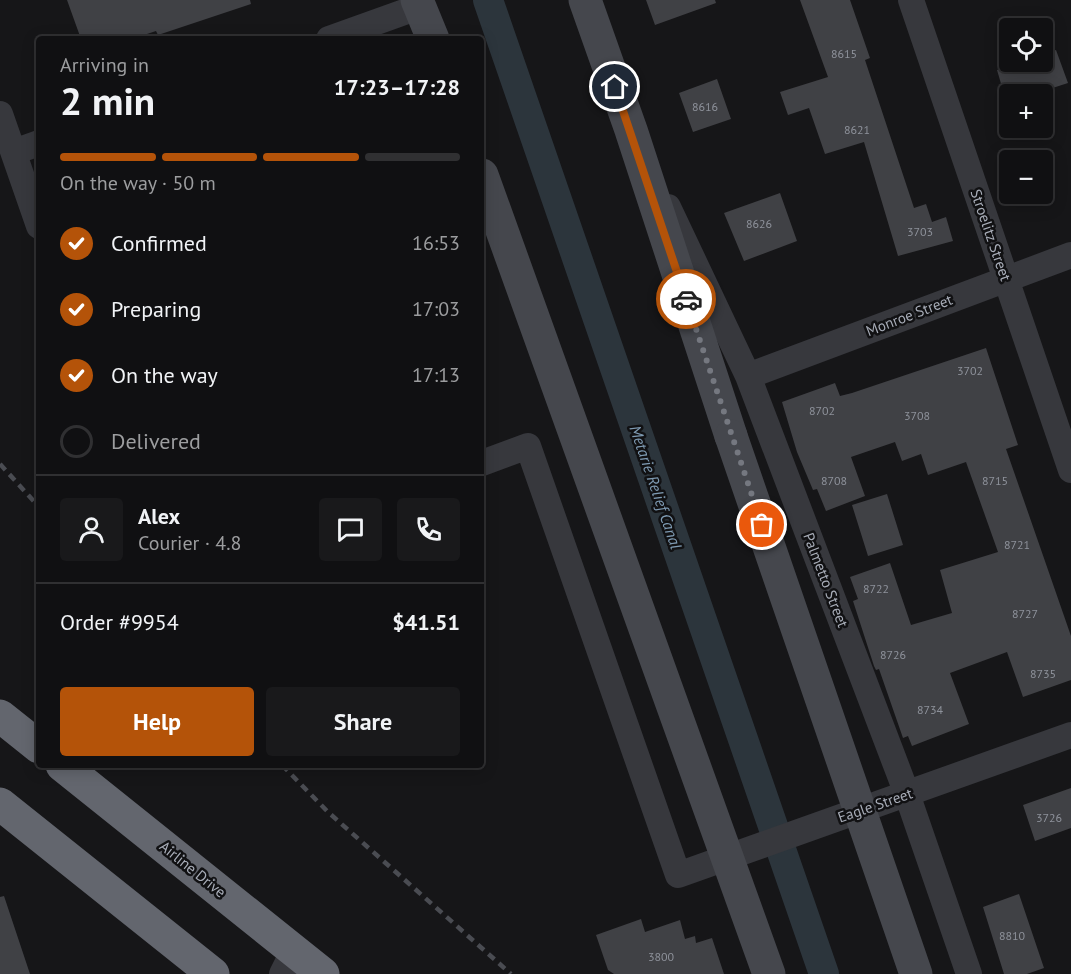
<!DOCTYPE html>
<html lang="en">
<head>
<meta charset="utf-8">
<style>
  :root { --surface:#101012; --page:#19191b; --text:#f1f3f6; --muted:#9c9d9f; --line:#303032; --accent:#b45309 }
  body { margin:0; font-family:"PT Sans",sans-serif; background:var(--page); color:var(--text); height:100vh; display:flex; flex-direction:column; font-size:22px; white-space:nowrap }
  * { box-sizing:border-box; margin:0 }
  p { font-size:20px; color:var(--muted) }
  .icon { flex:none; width:33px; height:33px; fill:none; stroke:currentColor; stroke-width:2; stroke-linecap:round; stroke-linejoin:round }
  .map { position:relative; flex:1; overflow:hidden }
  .sheet { position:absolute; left:36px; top:36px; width:448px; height:732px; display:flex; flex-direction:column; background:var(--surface); border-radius:6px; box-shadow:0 3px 15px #0003,0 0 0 2px var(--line) }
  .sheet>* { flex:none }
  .tools { position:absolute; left:999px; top:18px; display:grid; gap:12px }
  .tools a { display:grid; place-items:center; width:54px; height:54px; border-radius:6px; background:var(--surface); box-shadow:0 3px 15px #0003,0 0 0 2px var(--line); font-size:30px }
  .pin { position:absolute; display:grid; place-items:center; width:51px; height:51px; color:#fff; margin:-26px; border:3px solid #fff; border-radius:50%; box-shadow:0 2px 6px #0007 }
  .courier { position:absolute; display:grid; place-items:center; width:60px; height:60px; margin:-30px; border:4px solid #b45309; border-radius:50%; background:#fff; color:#222; box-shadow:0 2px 8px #0007 }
  .overview em { font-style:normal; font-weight:800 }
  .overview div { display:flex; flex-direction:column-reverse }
  .overview { display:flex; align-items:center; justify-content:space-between; height:102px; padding:0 24px }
  h1 { font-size:39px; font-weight:800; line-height:45px }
  .bar { display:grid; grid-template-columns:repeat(4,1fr); gap:9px 6px; align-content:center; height:72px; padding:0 24px }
  .bar i { height:8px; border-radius:4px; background:var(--line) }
  .bar .active { background:var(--accent) }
  .bar p { grid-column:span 4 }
  .line { display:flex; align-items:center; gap:15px; padding:0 24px; border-top:2px solid var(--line) }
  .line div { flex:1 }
  .round { display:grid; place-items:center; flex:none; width:63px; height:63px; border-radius:6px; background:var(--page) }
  ol { padding:0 24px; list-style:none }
  li { display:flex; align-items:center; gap:18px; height:66px }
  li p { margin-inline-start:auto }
  li .icon { padding:6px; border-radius:50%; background:var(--accent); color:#fff; stroke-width:4 }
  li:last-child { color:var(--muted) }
  li i { width:33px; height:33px; border:3px solid var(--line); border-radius:50% }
  .button { display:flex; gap:12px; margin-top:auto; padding:12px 24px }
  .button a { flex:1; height:69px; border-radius:6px; background:var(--accent); color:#fff; font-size:24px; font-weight:800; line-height:69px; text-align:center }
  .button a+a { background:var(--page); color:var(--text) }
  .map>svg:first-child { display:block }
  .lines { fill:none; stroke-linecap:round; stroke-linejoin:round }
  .canal { stroke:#2c353c; stroke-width:30 }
  .building { fill:#404145 }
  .street { stroke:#37383d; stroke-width:26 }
  .secondary { stroke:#45474d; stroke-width:33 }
  .highway { stroke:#63666e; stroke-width:33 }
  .rail { stroke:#4a4c52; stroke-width:4.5; stroke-dasharray:8 6; stroke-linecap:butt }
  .secondary-bridge { stroke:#45474d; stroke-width:33 }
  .done { stroke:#757880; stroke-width:6; stroke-dasharray:0 10.8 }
  .route { stroke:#b45309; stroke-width:8 }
  .labels { text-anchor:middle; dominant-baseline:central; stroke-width:5; stroke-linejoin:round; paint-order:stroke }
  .number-label { font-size:12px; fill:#8e929b }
  .street-label { font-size:15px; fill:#a8adb8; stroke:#111113 }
  .water-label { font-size:16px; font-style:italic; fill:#7f9bb3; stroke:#111113 }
</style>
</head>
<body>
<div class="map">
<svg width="1071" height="974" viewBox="0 0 1071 974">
  <rect width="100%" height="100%" fill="#161618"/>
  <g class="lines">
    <path class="canal" d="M 488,0 L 824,974"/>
  </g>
  <path class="building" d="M 67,0 L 250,0 L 251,4 L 158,35 L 156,31 L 132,39 L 81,39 Z
    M 646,0 L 715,0 L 716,3 L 655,25 Z
    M 800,0 L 850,0 L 870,58 L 865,60 L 914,208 L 926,204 L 932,222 L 946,217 L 953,241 L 898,256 L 864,142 L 825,154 L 809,108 L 788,115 L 780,92 L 828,77 Z
    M 1056,50 L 1068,83 L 1034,94 L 1010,94 L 1010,103 L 1007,104 L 997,70 L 1021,62 L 1042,62 L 1042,54 Z
    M 717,79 L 731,119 L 693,132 L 679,93 Z
    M 780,193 L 797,241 L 744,261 L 724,213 Z
    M 986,348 L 1018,445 L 1006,449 L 1071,636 L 1071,680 L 1023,697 L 1007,652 L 950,673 L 969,724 L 912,746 L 908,736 L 903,738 L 879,669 L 876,670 L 874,666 L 853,601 L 858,599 L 850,577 L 890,563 L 911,625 L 952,613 L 940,570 L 998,552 L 966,462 L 928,475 L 921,454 L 902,461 L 895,442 L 851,457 L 865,496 L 826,511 L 817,489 L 813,490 L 797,452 L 782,402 L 835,383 L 840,396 L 852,393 Z
    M 887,494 L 903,545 L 868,556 L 852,505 Z
    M 1071,788 L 1071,828 L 1035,841 L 1023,805 Z
    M 1019,894 L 1044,968 L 1027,974 L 1004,974 L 983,907 Z
    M 4,896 L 30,974 L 0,974 L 0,897 Z
    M 641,919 L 645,932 L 680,920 L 685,939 L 695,936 L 696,943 L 712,938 L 724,974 L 614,974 L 608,970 L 596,935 Z"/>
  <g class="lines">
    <path class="street" d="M 911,0 L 1071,470
      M 329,39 L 421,6
      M 0,114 L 39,226
      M 14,152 L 39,143
      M 668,207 L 748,376 L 907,794 L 969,974
      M 748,376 L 1071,255
      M 482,463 L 528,446 L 678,875 L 1071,735
      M 282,974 L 294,950"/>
    <path class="secondary" d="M 417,0 L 433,39
      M 585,0 L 631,130 L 731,436"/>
    <path class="highway" d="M 0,716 L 39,747
      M 62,765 L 323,974
      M 0,804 L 213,974"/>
    <path class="rail" d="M 0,464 L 39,507
      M 282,765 L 328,812 L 511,974"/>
    <path class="secondary-bridge" d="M 482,175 L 769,974
      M 731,436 L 916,974"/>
  </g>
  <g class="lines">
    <path class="done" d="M 686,299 L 762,525"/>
    <path class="route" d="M 615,87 L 686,299"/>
  </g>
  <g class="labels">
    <g class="number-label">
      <text x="844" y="53">8615</text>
      <text x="705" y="106">8616</text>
      <text x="857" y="129">8621</text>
      <text x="759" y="223">8626</text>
      <text x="920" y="231">3703</text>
      <text x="970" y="370">3702</text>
      <text x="822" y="410">8702</text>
      <text x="917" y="415">3708</text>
      <text x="834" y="480">8708</text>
      <text x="995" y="480">8715</text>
      <text x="1017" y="544">8721</text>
      <text x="876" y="588">8722</text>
      <text x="1025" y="613">8727</text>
      <text x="893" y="654">8726</text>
      <text x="1043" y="673">8735</text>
      <text x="930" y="709">8734</text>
      <text x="1049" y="817">3726</text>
      <text x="1012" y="935">8810</text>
      <text x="661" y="956">3800</text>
    </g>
    <g class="street-label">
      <text transform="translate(991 235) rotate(71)">Stroelitz Street</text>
      <text transform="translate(909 315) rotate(-21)">Monroe Street</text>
      <text transform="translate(826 580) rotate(69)">Palmetto Street</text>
      <text transform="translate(875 805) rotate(-19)">Eagle Street</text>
      <text transform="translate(193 869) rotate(39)">Airline Drive</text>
    </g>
    <g class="water-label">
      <text transform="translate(656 487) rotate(71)">Metarie Relief Canal</text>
    </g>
  </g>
</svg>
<div class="tools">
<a><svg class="icon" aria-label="locate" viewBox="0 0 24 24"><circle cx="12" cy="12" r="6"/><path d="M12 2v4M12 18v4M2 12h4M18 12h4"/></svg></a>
<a>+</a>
<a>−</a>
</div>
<div class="pin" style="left:762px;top:525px;background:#ea580c"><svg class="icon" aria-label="bag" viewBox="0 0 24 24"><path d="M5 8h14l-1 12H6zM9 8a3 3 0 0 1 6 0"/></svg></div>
<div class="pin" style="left:615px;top:87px;background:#1f2937"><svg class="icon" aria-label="home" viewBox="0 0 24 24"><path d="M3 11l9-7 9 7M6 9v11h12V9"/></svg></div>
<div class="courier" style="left:686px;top:299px"><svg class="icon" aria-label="car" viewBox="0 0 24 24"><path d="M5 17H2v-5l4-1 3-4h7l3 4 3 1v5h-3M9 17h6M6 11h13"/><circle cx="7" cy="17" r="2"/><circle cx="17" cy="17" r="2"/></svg></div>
<section class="sheet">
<div class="overview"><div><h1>2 min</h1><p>Arriving in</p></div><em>17:23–17:28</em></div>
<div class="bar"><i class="active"></i><i class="active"></i><i class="active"></i><i></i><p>On the way · 50 m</p></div>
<ol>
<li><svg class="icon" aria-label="check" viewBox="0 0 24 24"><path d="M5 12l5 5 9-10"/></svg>Confirmed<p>16:53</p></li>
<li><svg class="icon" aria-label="check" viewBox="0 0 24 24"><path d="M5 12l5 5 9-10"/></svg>Preparing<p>17:03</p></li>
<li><svg class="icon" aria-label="check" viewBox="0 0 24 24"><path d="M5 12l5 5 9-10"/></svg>On the way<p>17:13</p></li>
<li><i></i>Delivered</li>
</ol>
<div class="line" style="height:108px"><a class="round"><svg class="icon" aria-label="person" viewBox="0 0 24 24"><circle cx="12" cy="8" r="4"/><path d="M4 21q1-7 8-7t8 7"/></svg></a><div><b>Alex</b><p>Courier · 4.8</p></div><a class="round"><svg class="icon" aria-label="chat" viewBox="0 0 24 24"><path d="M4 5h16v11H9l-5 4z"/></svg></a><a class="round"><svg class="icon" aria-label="phone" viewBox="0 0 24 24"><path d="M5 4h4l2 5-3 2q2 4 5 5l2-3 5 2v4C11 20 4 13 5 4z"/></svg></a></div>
<div class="line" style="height:78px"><div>Order #9954</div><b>$41.51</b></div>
<div class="button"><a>Help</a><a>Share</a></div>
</section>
</div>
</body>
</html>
